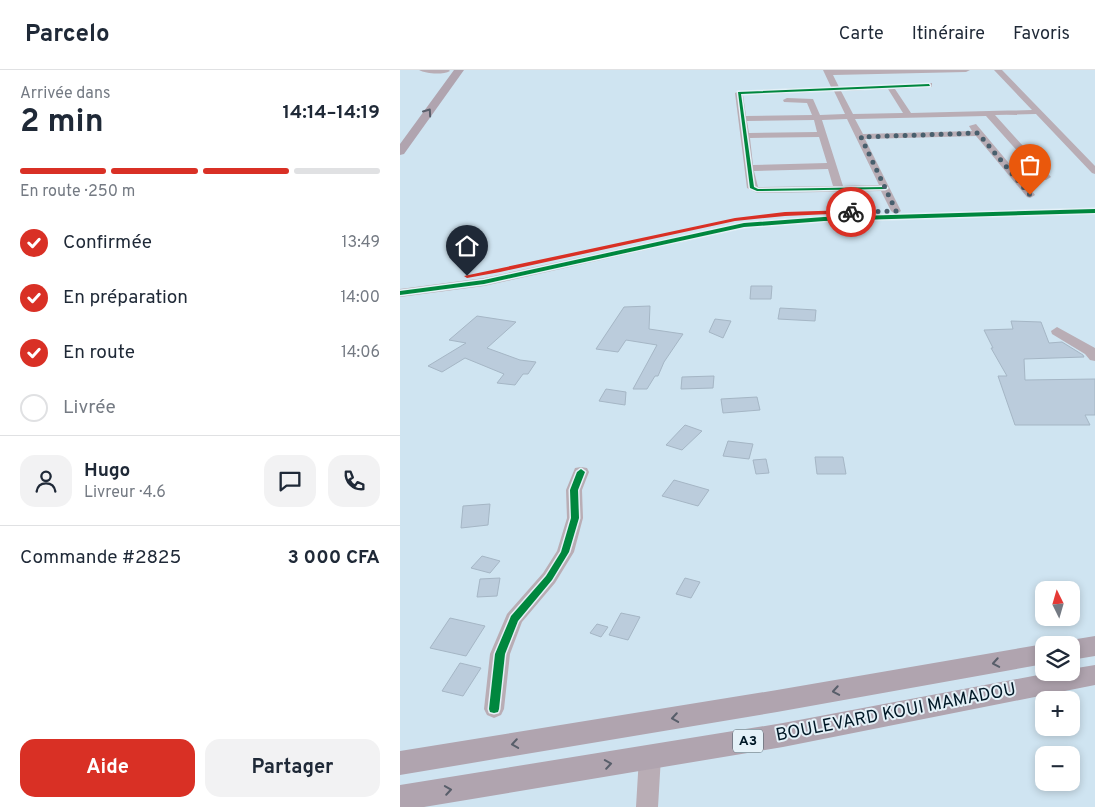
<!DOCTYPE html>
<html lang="fr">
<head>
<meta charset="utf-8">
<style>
  :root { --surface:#fff; --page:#f2f2f3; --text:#1f2937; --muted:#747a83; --line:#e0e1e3; --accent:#d93025 }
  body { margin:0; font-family:Overpass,sans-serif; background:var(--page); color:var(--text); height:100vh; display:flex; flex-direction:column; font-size:19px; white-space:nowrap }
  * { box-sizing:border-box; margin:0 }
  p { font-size:16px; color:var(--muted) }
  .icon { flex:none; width:28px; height:28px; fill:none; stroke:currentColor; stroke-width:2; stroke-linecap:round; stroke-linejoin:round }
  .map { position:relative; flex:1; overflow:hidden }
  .drawer { display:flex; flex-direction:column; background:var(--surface); width:400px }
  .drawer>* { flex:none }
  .needle { width:32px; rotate:355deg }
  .controls { position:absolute; left:635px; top:511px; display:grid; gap:10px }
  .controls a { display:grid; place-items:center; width:45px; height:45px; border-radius:10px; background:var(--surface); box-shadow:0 2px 8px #0003; font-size:25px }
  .pin { position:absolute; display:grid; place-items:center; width:42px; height:42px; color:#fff; margin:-51px -21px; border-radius:50% 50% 50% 0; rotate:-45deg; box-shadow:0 0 5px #0007 }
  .pin .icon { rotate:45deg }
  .courier { position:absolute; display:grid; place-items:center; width:50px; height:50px; margin:-25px; border:4px solid #d93025; border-radius:50%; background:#fff; color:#222; box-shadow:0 1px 6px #0007 }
  .summary em { font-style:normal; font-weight:700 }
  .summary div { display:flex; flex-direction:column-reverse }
  .summary { display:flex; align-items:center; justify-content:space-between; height:85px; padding:0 20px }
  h1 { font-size:32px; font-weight:700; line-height:38px }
  .bar { display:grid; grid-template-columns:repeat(4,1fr); gap:8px 5px; align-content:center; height:60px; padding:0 20px }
  .bar i { height:6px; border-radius:4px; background:var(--line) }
  .bar .on { background:var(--accent) }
  .bar p { grid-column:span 4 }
  .line { display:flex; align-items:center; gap:12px; padding:0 20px; border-top:1px solid var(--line) }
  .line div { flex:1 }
  .round { display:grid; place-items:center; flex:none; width:52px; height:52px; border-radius:15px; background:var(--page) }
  ol { padding:0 20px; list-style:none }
  li { display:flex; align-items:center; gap:15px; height:55px }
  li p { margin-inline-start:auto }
  li .icon { padding:5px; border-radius:50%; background:var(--accent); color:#fff; stroke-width:4 }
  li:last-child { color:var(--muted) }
  li i { width:28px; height:28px; border:2px solid var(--line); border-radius:50% }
  .cta { display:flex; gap:10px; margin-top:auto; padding:10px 20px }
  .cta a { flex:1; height:58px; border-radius:15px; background:var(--accent); color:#fff; font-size:20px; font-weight:700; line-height:58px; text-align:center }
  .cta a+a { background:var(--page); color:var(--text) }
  header { display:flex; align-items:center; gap:30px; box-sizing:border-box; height:70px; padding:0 25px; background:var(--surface); border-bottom:1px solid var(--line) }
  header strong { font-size:24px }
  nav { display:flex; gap:28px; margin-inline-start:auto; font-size:18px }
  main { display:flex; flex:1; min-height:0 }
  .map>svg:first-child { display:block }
  .building { fill:#bbccdc; stroke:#a5b6c5 }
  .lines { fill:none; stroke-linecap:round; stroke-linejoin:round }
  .minor { fill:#b9adb5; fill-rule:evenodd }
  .major { fill:#b0a4af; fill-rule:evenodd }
  .cycleway-casing { stroke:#e4f1f8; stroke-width:3 }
  .cycleway { fill:#00873e; fill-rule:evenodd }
  .oneway { stroke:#585e6a }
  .route { fill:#d93025 }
  .done { stroke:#485f6d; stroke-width:5; stroke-dasharray:0 9 }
  .labels { text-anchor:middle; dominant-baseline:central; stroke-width:4; stroke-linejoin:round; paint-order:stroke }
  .shield { fill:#e4f1f8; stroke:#445965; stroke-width:1 }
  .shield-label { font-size:14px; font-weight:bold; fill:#001826 }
  .near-street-label { font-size:18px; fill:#001826; stroke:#e4f1f8 }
</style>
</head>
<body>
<header>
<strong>Parcelo</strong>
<nav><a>Carte</a><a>Itinéraire</a><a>Favoris</a></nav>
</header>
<main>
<section class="drawer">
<div class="summary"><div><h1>2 min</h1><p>Arrivée dans</p></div><em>14:14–14:19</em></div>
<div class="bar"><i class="on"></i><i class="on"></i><i class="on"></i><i></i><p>En route · 250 m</p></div>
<ol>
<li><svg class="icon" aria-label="check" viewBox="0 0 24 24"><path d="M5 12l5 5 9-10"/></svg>Confirmée<p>13:49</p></li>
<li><svg class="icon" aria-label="check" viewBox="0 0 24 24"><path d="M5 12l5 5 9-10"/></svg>En préparation<p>14:00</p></li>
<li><svg class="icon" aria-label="check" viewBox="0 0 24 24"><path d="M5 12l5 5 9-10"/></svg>En route<p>14:06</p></li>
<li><i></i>Livrée</li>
</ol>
<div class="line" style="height:90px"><a class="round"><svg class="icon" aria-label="person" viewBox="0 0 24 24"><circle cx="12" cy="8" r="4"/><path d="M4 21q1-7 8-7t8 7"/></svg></a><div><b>Hugo</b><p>Livreur · 4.6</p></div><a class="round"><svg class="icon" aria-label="chat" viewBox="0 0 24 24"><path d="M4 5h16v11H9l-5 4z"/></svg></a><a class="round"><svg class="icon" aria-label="phone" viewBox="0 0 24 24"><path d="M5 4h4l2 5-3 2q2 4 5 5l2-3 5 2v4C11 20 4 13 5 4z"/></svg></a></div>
<div class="line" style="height:65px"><div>Commande #2825</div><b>3 000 CFA</b></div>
<div class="cta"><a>Aide</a><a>Partager</a></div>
</section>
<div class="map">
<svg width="695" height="737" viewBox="0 0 695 737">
  <rect width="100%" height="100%" fill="#cfe4f1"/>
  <path class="building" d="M 351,216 L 372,216 L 371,229 L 350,229 Z
    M 250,236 L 249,259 L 283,264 L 264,292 L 258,306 L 255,306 L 247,319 L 233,319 L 257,275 L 226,270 L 218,282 L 196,279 L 224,237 Z
    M 380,238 L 416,240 L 415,251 L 378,249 Z
    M 77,246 L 116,252 L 87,278 L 120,290 L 136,292 L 128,304 L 123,304 L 115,315 L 97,313 L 104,304 L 65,288 L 42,302 L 28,296 L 66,273 L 49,270 Z
    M 315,249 L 331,251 L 323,268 L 309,262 Z
    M 611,251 L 641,252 L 649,273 L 662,272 L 683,285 L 684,287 L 624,289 L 625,310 L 695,309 L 695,345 L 685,345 L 690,355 L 615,355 L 598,306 L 607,306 L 591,278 L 593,278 L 584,260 L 613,259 Z
    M 314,306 L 313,318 L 281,319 L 282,307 Z
    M 206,319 L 226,322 L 225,335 L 199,331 Z
    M 357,327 L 360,340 L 323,343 L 321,329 Z
    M 285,355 L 302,361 L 282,380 L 266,375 Z
    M 328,371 L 353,374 L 349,389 L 323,386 Z
    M 415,387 L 443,387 L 446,404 L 417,404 Z
    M 366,389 L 369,403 L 356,404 L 353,390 Z
    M 274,410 L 309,420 L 298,436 L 262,426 Z
    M 90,434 L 88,455 L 61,458 L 63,436 Z
    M 82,486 L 100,491 L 90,503 L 71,498 Z
    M 100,508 L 97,526 L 77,527 L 80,509 Z
    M 285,508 L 300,512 L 291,528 L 276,524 Z
    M 221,543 L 240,547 L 228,570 L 209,565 Z
    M 50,548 L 85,556 L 66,586 L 30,578 Z
    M 197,554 L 208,557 L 201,567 L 190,563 Z
    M 60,593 L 81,598 L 63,626 L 42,621 Z"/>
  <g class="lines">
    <path class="minor" d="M 19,0 L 49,0 L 50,1 C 43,5 26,4 19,0 Z
      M 423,0 L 570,0 L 566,2 L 433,5 L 439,17 L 532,13 L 532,17 L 529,17 L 495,19 L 511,43 L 632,40 L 594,0 L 602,0 L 695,96 L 695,104 L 692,103 L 636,44 L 595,45 L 651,107 L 646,110 L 623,110 L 635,125 L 630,128 L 627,127 L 576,66 L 465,69 L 501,141 L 497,144 L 695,138 L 695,144 L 424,152 L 344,158 L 84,216 L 0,227 L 0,219 L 84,208 L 344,152 L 424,146 L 495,144 L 491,141 L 481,121 L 357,123 L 347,118 L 335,23 L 339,21 L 431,17 ZM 488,19 L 503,43 L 453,44 L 441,21 ZM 434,21 L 445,44 L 420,45 L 413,29 L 387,28 L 383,30 L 384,32 L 407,33 L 412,45 L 346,46 L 343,25 ZM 586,46 L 638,104 L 618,104 L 576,54 L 569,56 L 572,61 L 463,64 L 455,49 ZM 447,49 L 479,115 L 443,116 L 422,50 ZM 414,50 L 417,62 L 349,63 L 347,51 ZM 419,67 L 427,93 L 353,95 L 350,68 ZM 428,99 L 433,116 L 358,117 L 354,101 Z
      M 657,257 L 695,278 L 695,291 L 690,290 L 685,284 L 652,264 L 651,261 Z
      M 181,397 L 187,398 L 189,402 L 182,420 L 183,448 L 174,482 L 155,513 L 122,552 L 110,584 L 104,639 L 101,645 L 94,648 L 87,645 L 84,639 L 90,584 L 107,544 L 143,503 L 157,481 L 167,448 L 166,420 L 175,398 Z
      M 250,677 L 258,680 L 261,687 L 258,737 L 236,737 L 239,687 L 242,680 Z"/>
    <path class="major" d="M 54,0 L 64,0 L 4,84 L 0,85 L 0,74 Z
      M 695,566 L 695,586 L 671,590 L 671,575 L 661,575 L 671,570 Z
      M 644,574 L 646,575 L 644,575 L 644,594 L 377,642 L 0,705 L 0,681 L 377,620 Z
      M 695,595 L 695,615 L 383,677 L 24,737 L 0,737 L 0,715 L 383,653 L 654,602 L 671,602 L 671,599 Z"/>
    <defs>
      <path id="cycleway" d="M 529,14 L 530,16 L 341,24 L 354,117 L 358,119 L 485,117 L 487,118 L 485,119 L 357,121 L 350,118 L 338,22 Z
        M 695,139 L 695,143 L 424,151 L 344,157 L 84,214 L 0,225 L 0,221 L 84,210 L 344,153 L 424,147 Z
        M 181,399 L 185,402 L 178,420 L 179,448 L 169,482 L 152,510 L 118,551 L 105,584 L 99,639 L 98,642 L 94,643 L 90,642 L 89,639 L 95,584 L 111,546 L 146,506 L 161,482 L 171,448 L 170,420 L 177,402 Z"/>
    </defs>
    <use href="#cycleway" class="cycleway-casing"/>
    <use href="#cycleway" class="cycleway"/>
  </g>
  <defs><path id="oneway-chevron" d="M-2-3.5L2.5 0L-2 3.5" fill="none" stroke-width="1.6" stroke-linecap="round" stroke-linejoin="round" transform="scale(1.25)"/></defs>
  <g class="oneway">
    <use href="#oneway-chevron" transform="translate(28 42) rotate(-55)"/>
    <use href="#oneway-chevron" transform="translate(596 593) rotate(170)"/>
    <use href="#oneway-chevron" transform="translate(436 621) rotate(170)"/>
    <use href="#oneway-chevron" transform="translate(275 648) rotate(171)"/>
    <use href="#oneway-chevron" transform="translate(115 674) rotate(171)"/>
    <use href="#oneway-chevron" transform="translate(208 694) rotate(-9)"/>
    <use href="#oneway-chevron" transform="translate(48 720) rotate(-9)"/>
  </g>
  <path class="route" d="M 451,140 L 453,143 L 385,146 L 335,151 L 100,202 L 67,208 L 64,206 L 335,148 L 385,142 Z"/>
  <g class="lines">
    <path class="done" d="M 451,142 L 496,141 L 461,67 L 578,63 L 630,125"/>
  </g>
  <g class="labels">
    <rect class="shield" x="333" y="659.5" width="30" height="23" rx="4"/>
    <g class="shield-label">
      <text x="348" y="671">A3</text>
    </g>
    <g class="near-street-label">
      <text transform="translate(496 643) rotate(-11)">BOULEVARD KOUI MAMADOU</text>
    </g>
  </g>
</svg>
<div class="controls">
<a><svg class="needle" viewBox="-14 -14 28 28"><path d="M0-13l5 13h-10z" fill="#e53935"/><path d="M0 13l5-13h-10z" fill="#747a83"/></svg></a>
<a><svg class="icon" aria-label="layers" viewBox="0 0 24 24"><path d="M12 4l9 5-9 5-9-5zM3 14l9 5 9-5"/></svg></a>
<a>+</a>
<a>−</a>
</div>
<div class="pin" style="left:630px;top:125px;background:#ea580c"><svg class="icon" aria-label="bag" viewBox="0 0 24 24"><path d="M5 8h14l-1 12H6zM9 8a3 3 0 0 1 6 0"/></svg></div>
<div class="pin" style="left:67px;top:206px;background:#1f2937"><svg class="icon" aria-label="home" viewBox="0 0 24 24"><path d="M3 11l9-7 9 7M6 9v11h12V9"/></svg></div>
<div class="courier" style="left:451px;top:142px"><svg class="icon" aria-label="bike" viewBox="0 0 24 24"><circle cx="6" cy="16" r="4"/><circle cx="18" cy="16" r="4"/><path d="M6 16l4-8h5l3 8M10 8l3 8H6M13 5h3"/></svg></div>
</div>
</main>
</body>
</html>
